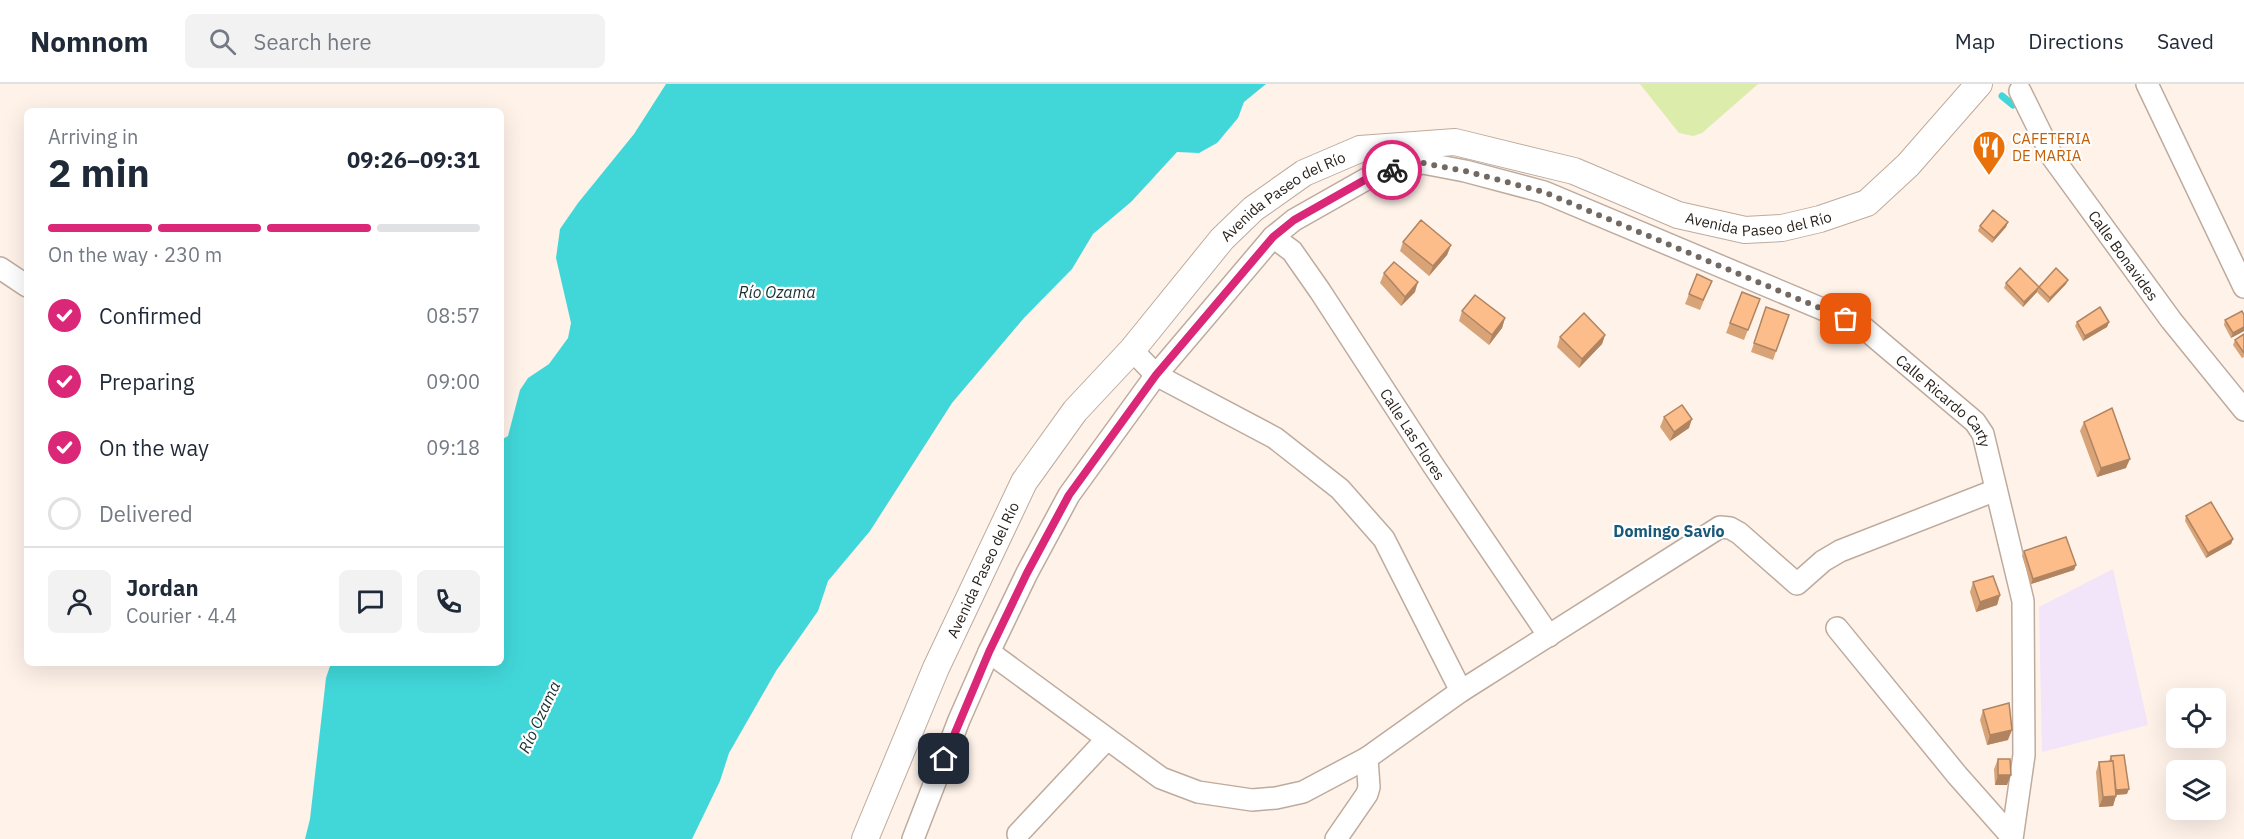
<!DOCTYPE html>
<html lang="en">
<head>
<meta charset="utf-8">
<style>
  :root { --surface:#fff; --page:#f2f2f3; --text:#1f2937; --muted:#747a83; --line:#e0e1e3; --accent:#db2777 }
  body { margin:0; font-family:"IBM Plex Sans",sans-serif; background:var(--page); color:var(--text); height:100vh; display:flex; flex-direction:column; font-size:22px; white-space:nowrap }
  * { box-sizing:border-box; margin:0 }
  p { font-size:20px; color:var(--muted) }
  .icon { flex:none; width:33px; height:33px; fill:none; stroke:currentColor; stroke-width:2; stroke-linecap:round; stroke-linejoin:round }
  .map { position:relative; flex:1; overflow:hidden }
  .panel { position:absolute; left:24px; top:24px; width:480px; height:558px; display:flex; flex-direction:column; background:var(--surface); border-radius:9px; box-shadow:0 6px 24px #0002 }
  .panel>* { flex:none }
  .buttons { position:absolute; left:2166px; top:604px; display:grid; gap:12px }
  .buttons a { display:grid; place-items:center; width:60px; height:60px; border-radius:9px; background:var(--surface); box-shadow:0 6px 24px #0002; font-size:30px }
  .pin { position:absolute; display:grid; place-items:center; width:51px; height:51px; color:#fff; margin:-26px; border-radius:12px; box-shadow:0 3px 9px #0006 }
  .courier { position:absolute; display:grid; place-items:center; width:60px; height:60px; margin:-30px; border:4px solid #db2777; border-radius:50%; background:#fff; color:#222; box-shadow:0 2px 8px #0007 }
  .summary em { font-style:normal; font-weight:800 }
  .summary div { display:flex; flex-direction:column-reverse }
  .summary { display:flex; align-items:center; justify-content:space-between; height:102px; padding:0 24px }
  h1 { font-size:39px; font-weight:800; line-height:45px }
  .bar { display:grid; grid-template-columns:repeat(4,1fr); gap:9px 6px; align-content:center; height:72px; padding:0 24px }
  .bar i { height:8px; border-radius:4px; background:var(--line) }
  .bar .on { background:var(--accent) }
  .bar p { grid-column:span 4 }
  .line { display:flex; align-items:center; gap:15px; padding:0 24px; border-top:2px solid var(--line) }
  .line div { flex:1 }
  .round { display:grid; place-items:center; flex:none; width:63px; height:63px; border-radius:9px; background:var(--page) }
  ol { padding:0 24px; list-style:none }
  li { display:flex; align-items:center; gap:18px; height:66px }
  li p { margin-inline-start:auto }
  li .icon { padding:6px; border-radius:50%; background:var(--accent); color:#fff; stroke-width:4 }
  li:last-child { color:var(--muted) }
  li i { width:33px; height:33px; border:3px solid var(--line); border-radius:50% }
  header { display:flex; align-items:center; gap:36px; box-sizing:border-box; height:84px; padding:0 30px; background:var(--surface); border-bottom:2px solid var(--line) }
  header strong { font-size:28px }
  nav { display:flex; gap:33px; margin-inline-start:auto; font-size:21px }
  .search { width:420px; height:54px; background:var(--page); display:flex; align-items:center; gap:15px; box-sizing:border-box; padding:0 21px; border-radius:9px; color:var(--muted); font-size:22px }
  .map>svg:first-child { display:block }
  .education { fill:#f2e5f9 }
  .green { fill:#dcecaa }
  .water { fill:#41d7d9 }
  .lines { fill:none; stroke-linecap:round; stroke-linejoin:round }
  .stream { stroke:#41d7d9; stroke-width:7 }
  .minor-casing { stroke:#beab9d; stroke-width:24 }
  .tertiary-casing { stroke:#beab9d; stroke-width:28 }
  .minor { stroke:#fff; stroke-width:21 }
  .tertiary { stroke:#fff; stroke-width:26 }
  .wall { fill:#d9a378 }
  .shaded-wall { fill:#b08461 }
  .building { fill:#fcbd8b; stroke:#b08461; stroke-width:1.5 }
  .done { stroke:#726962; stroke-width:6; stroke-dasharray:0 10.8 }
  .route { stroke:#db2777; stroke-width:8 }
  .labels { text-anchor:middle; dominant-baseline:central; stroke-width:4.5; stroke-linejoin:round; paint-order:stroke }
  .food-label { font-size:15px; fill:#c56008; stroke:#fff; text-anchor:start }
  .street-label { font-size:15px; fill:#261f1a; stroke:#fff }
  .water-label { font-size:16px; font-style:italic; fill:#173030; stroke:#fff }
  .neighbourhood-label { font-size:16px; font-weight:bold; fill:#195877; stroke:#fff }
</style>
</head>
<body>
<header>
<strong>Nomnom</strong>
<div class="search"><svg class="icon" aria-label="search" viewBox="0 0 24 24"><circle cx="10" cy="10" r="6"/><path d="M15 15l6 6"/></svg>Search here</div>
<nav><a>Map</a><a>Directions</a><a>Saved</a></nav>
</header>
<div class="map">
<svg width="2244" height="755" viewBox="0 0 2244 755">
  <rect width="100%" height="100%" fill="#fef2e9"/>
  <path class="education" d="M 2113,485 L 2148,641 L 2042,668 L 2039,523 Z"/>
  <path class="green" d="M 1640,0 L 1758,0 L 1702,49 L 1693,52 L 1679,49 Z"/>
  <path class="water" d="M 666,0 L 1266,0 L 1244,18 L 1238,34 L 1217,59 L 1199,69 L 1177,68 L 1131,118 L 1093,150 L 1072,185 L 1024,234 L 952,319 L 870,447 L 828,497 L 818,527 L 776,587 L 729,669 L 720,697 L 692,755 L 305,755 L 310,735 L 326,594 L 331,579 L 501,579 L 501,356 L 508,352 L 520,306 L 528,294 L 549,280 L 568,254 L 571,239 L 556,174 L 560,145 L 578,119 L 634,50 Z"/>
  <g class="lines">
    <path class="stream" d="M 2002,12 L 2013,21"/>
    <defs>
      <g id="minor">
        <path d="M 2147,0 L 2244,203"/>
        <path id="s1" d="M 2020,7 L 2053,74 L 2171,236 L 2244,326"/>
        <path id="s2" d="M 1273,153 L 1292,167 L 1320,207 L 1433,381 L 1549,552"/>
        <path d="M 0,184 L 27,202"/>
        <path d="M 1132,266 L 1156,291 L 1275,354 L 1340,405 L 1384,455 L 1461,607"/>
        <path d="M 1837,544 L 1957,691 L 2011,752"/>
        <path d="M 989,568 L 1161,694 L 1198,708 L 1252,716 L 1276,714 L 1303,708 L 1367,674 L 1461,607 L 1720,443 L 1730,444 L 1739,449 L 1797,500 L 1823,477 L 1840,467 L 1996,406"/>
        <path d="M 1018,750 L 1106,656"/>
        <path id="s3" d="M 913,755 L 959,636 L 989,568 L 1027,489 L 1069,411 L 1156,291 L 1273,153 L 1294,136 L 1377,89 L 1423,79 L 1465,87 L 1544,108 L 1846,235 L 1864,244 L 1975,338 L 1983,350 L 2023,517 L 2024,671 L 2012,755"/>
        <path d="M 1336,755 L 1367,710 L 1369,703 L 1367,674"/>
      </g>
      <g id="tertiary">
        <path id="s4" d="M 865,755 L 936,584 L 1024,398 L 1075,327 L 1132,266 L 1222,155 L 1253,125 L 1304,89 L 1360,65 L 1455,58 L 1574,87 L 1678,131 L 1745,146 L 1782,144 L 1820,135 L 1867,119 L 1908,81 L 1979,0"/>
      </g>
    </defs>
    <use href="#minor" class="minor-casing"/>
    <use href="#tertiary" class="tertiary-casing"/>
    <use href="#minor" class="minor"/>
    <use href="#tertiary" class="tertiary"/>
  </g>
  <path class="wall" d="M 2008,138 L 2006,143 L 1992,159 L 1978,147 L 1980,142 Z
    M 1403,158 L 1451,161 L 1447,171 L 1429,192 L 1400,167 Z
    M 1384,189 L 1415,208 L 1401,222 L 1380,199 Z
    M 1697,190 L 1712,197 L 1700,226 L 1685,220 Z
    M 2068,196 L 2066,200 L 2048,219 L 2037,208 L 2039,203 Z
    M 2006,199 L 2037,208 L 2023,223 L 2004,204 Z
    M 1742,208 L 1760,215 L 1744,256 L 1726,249 Z
    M 1766,223 L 1789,231 L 1773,276 L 1751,268 Z
    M 1462,227 L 1505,234 L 1502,244 L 1489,261 L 1459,237 Z
    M 2244,231 L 2244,247 L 2231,254 L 2224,241 L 2225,236 Z
    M 2077,238 L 2109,238 L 2107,243 L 2083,257 L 2075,242 Z
    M 2244,250 L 2244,273 L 2242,274 L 2233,261 L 2235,256 Z
    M 1605,251 L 1602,260 L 1579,284 L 1557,263 L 1560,253 Z
    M 1664,333 L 1689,344 L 1670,357 L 1660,343 Z
    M 2084,338 L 2126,384 L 2097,393 L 2080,347 Z
    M 2186,432 L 2233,455 L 2231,460 L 2206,474 L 2185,437 Z
    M 2024,467 L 2076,481 L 2074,486 L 2031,500 L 2022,472 Z
    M 1973,498 L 2000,511 L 1997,521 L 1976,528 L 1970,508 Z
    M 1983,626 L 2008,656 L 1987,661 L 1980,636 Z
    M 2111,672 L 2127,710 L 2116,711 L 2113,722 L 2099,723 L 2096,688 L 2099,678 L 2109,677 Z
    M 1998,675 L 2007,701 L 1995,701 L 1994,685 Z"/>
  <path class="shaded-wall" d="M 2008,138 L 2006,143 L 1992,159 L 1994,154 Z
    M 1451,161 L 1447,171 L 1429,192 L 1433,182 Z
    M 2068,196 L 2066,200 L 2048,219 L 2050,214 Z
    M 1418,198 L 1415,208 L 1401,222 L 1405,213 Z
    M 2039,203 L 2037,208 L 2023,223 L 2024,218 Z
    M 1505,234 L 1502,244 L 1489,261 L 1492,251 Z
    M 2109,238 L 2107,243 L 2083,257 L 2085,252 Z
    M 2244,243 L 2244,247 L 2231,254 L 2233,249 Z
    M 1605,251 L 1602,260 L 1579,284 L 1582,275 Z
    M 1692,335 L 1689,344 L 1670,357 L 1674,348 Z
    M 2130,375 L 2126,384 L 2097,393 L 2101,384 Z
    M 2233,455 L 2231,460 L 2206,474 L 2208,469 Z
    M 2076,481 L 2074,486 L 2031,500 L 2033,495 Z
    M 2000,511 L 1997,521 L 1976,528 L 1980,518 Z
    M 2012,646 L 2008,656 L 1987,661 L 1990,651 Z
    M 1998,691 L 2011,691 L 2007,701 L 1995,701 Z
    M 2129,705 L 2127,710 L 2113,711 L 2114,706 Z
    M 2116,712 L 2113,722 L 2099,723 L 2103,713 Z"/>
  <path class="building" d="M 1993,126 L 2008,138 L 1994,154 L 1980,142 Z
    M 1421,136 L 1451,161 L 1433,182 L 1403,158 Z
    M 1394,178 L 1418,198 L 1405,213 L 1384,189 Z
    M 2020,184 L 2039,203 L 2024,218 L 2006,199 Z
    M 2056,184 L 2068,196 L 2050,214 L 2039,203 Z
    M 1697,190 L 1712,197 L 1703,216 L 1689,210 Z
    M 1742,208 L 1760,215 L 1748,246 L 1730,239 Z
    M 1475,211 L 1505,234 L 1492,251 L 1462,227 Z
    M 1766,223 L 1789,231 L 1776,267 L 1754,259 Z
    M 2100,223 L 2109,238 L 2085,252 L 2077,238 Z
    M 2242,227 L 2244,231 L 2244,243 L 2233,249 L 2225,236 Z
    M 1584,229 L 1605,251 L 1582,275 L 1560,253 Z
    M 2244,250 L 2244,269 L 2235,256 Z
    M 1682,321 L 1692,335 L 1674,348 L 1664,333 Z
    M 2112,324 L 2130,375 L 2101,384 L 2084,338 Z
    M 2211,418 L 2233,455 L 2208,469 L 2186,432 Z
    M 2066,453 L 2076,481 L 2033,495 L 2024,467 Z
    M 1993,492 L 2000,511 L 1980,518 L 1973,498 Z
    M 2009,619 L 2012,646 L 1990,651 L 1983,626 Z
    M 2124,671 L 2129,705 L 2116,706 L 2113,677 L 2111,677 L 2111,672 Z
    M 1998,675 L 2010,675 L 2011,691 L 1998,691 Z
    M 2113,677 L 2116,712 L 2103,713 L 2099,678 Z"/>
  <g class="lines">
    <path class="done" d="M 1392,86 L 1423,79 L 1465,87 L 1544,108 L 1846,235"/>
    <path class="route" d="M 944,675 L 989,568 L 1027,489 L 1069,411 L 1156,291 L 1273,153 L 1294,136 L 1377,89 L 1392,86"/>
  </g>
  <defs>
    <symbol id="restaurant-pin" viewBox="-11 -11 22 30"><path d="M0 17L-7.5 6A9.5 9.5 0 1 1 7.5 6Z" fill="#e8710a" stroke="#fff"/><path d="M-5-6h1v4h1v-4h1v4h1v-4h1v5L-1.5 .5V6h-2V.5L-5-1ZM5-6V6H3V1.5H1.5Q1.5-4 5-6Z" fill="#fff"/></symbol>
  </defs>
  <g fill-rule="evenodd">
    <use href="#restaurant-pin" x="1970" y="44" width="38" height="52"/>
  </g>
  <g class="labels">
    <g class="food-label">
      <text x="2012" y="54">CAFETERIA<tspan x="2012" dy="17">DE MARIA</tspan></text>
    </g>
    <g class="street-label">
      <text stroke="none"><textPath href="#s4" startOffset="780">Avenida Paseo del Río</textPath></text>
      <text stroke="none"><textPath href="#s4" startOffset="1284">Avenida Paseo del Río</textPath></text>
      <text stroke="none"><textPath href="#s1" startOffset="195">Calle Bonavides</textPath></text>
      <text stroke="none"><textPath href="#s3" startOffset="1458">Calle Ricardo Carty</textPath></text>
      <text stroke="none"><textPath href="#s2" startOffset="243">Calle Las Flores</textPath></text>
      <text stroke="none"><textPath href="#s4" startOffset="294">Avenida Paseo del Río</textPath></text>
    </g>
    <g class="water-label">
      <text x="777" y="208">Río Ozama</text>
      <text transform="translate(539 633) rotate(-65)">Río Ozama</text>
    </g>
    <g class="neighbourhood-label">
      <text x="1669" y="447">Domingo Savio</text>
    </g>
  </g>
</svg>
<div class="buttons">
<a><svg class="icon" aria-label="locate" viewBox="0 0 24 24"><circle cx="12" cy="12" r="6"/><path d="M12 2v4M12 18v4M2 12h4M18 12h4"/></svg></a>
<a><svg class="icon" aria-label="layers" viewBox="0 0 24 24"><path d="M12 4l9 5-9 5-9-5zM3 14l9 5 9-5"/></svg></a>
</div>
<div class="pin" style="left:1846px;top:235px;background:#ea580c"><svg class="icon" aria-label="bag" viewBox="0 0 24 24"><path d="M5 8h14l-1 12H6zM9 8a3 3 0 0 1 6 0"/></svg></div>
<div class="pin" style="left:944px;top:675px;background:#1f2937"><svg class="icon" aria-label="home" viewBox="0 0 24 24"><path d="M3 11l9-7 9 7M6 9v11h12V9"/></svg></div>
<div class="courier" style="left:1392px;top:86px"><svg class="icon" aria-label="bike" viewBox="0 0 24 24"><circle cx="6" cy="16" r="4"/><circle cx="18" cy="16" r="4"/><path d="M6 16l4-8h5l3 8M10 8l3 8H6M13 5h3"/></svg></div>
<section class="panel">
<div class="summary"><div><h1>2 min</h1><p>Arriving in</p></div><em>09:26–09:31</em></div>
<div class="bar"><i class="on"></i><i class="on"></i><i class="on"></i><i></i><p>On the way · 230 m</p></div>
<ol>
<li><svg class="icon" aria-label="check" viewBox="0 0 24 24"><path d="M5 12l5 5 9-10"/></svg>Confirmed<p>08:57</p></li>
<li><svg class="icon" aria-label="check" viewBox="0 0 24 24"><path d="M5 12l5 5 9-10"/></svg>Preparing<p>09:00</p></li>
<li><svg class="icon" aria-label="check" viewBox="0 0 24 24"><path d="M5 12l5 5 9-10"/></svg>On the way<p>09:18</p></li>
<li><i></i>Delivered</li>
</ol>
<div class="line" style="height:108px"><a class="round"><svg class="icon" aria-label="person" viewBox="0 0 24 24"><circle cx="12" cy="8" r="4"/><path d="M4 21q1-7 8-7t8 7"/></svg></a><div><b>Jordan</b><p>Courier · 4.4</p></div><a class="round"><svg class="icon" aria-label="chat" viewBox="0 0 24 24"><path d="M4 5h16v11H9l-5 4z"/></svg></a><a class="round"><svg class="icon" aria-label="phone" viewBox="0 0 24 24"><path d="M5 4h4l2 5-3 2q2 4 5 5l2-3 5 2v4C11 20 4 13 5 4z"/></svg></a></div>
</section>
</div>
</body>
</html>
